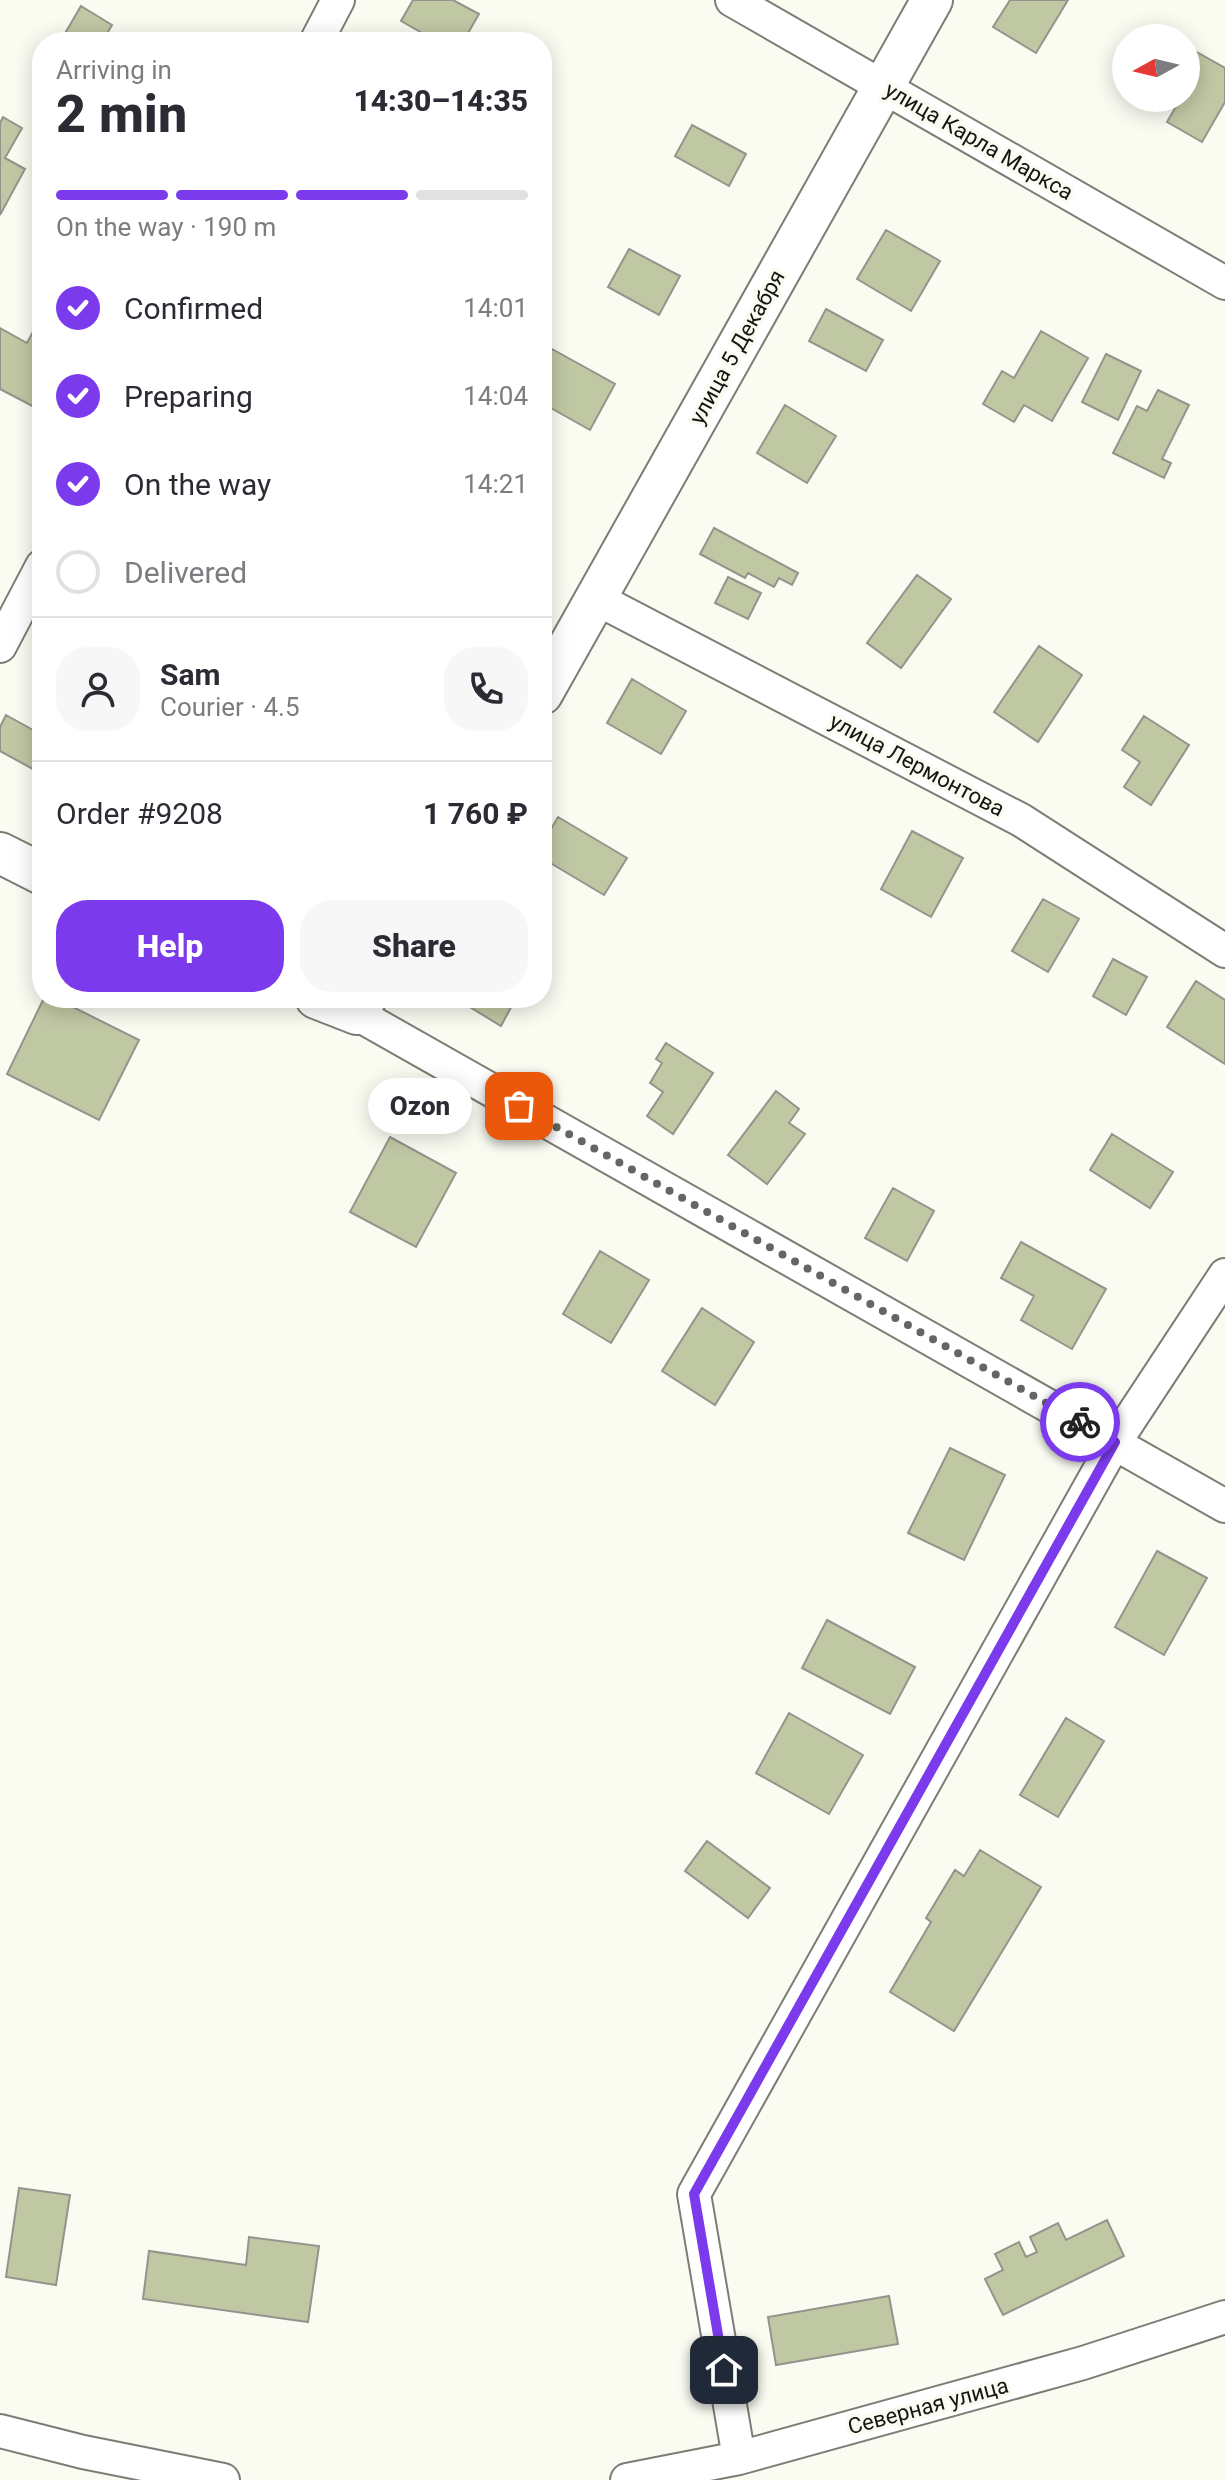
<!DOCTYPE html>
<html lang="en">
<head>
<meta charset="utf-8">
<style>
  :root { --surface:#fff; --page:#f7f7f7; --text:#2b2b33; --muted:#7c7c81; --line:#e1e1e2; --accent:#7c3aed }
  body { margin:0; font-family:Roboto,sans-serif; background:var(--page); color:var(--text); height:100vh; display:flex; flex-direction:column; font-size:30px; white-space:nowrap }
  * { box-sizing:border-box; margin:0 }
  p { font-size:26px; color:var(--muted) }
  .icon { flex:none; width:44px; height:44px; fill:none; stroke:currentColor; stroke-width:2; stroke-linecap:round; stroke-linejoin:round }
  .map { position:relative; flex:1; overflow:hidden }
  .drawer { position:absolute; left:32px; top:32px; width:520px; height:976px; display:flex; flex-direction:column; background:var(--surface); border-radius:32px; box-shadow:0 4px 20px #0003 }
  .drawer>* { flex:none }
  .needle { width:52px; rotate:262deg }
  .buttons { position:absolute; left:1112px; top:24px; display:grid; gap:16px }
  .buttons a { display:grid; place-items:center; width:88px; height:88px; border-radius:50%; background:var(--surface); box-shadow:0 4px 20px #0003; font-size:40px }
  .pin { position:absolute; display:grid; place-items:center; width:68px; height:68px; color:#fff; margin:-34px; border-radius:16px; box-shadow:0 4px 12px #0006 }
  .courier { position:absolute; display:grid; place-items:center; width:80px; height:80px; margin:-40px; border:6px solid #7c3aed; border-radius:50%; background:#fff; color:#222; box-shadow:0 2px 10px #0007 }
  .bubble { position:absolute; height:56px; border-radius:28px; background:var(--surface); box-shadow:0 4px 20px #0003; font-size:26px; font-weight:800; line-height:56px; text-align:center }
  .overview em { font-style:normal; font-weight:800 }
  .overview div { display:flex; flex-direction:column-reverse }
  .overview { display:flex; align-items:center; justify-content:space-between; height:136px; padding:0 24px }
  h1 { font-size:52px; font-weight:800; line-height:60px }
  .bar { display:grid; grid-template-columns:repeat(4,1fr); gap:12px 8px; align-content:center; height:96px; padding:0 24px }
  .bar i { height:10px; border-radius:6px; background:var(--line) }
  .bar .on { background:var(--accent) }
  .bar p { grid-column:span 4 }
  .line { display:flex; align-items:center; gap:20px; padding:0 24px; border-top:2px solid var(--line) }
  .line div { flex:1 }
  .round { display:grid; place-items:center; flex:none; width:84px; height:84px; border-radius:32px; background:var(--page) }
  ol { padding:0 24px; list-style:none }
  li { display:flex; align-items:center; gap:24px; height:88px }
  li p { margin-inline-start:auto }
  li .icon { padding:8px; border-radius:50%; background:var(--accent); color:#fff; stroke-width:4 }
  li:last-child { color:var(--muted) }
  li i { width:44px; height:44px; border:4px solid var(--line); border-radius:50% }
  .primary-button { display:flex; gap:16px; margin-top:auto; padding:16px 24px }
  .primary-button a { flex:1; height:92px; border-radius:32px; background:var(--accent); color:#fff; font-size:32px; font-weight:800; line-height:92px; text-align:center }
  .primary-button a+a { background:var(--page); color:var(--text) }
  .map>svg:first-child { display:block }
  .building { fill:#c0c7a3; stroke:#93958c; stroke-width:2 }
  .lines { fill:none; stroke-linecap:round; stroke-linejoin:round }
  .minor-casing { stroke:#7c7d75; stroke-width:36 }
  .tertiary-casing { stroke:#7c7d75; stroke-width:44 }
  .minor { stroke:#fff; stroke-width:32 }
  .tertiary { stroke:#fff; stroke-width:40 }
  .done { stroke:#656661; stroke-width:8; stroke-dasharray:0 14.4 }
  .route { stroke:#7c3aed; stroke-width:10 }
  .labels { text-anchor:middle; dominant-baseline:central; stroke-width:7; stroke-linejoin:round; paint-order:stroke }
  .street-label { font-size:22px; fill:#151613; stroke:#fafcf2 }
</style>
</head>
<body>
<div class="map">
<svg width="1225" height="2480" viewBox="0 0 1225 2480">
  <rect width="100%" height="100%" fill="#fafcf2"/>
  <path class="building" d="M 413,0 L 453,0 L 479,14 L 463,42 L 438,42 L 401,21 Z
    M 1010,0 L 1068,0 L 1036,53 L 993,27 Z
    M 81,6 L 112,25 L 102,42 L 60,42 Z
    M 1195,51 L 1225,68 L 1225,102 L 1202,142 L 1167,122 L 1181,98 L 1186,98 L 1186,67 Z
    M 3,117 L 22,128 L 5,158 L 25,169 L 0,215 L 0,123 Z
    M 692,125 L 746,154 L 729,186 L 675,156 Z
    M 886,230 L 940,261 L 911,311 L 857,279 Z
    M 629,249 L 680,276 L 659,315 L 608,287 Z
    M 826,309 L 883,340 L 866,371 L 809,341 Z
    M 0,328 L 27,343 L 35,328 L 42,332 L 42,411 L 0,389 Z
    M 1041,331 L 1088,358 L 1052,421 L 1024,405 L 1014,422 L 983,404 L 1002,371 L 1014,378 Z
    M 552,349 L 615,384 L 590,430 L 542,403 L 542,367 Z
    M 1106,354 L 1141,371 L 1118,420 L 1082,402 Z
    M 1158,390 L 1189,405 L 1162,459 L 1171,463 L 1164,478 L 1113,453 L 1137,406 L 1147,411 Z
    M 785,405 L 836,436 L 807,483 L 757,453 Z
    M 714,528 L 798,573 L 792,585 L 779,578 L 774,587 L 748,573 L 745,578 L 700,554 Z
    M 917,575 L 951,599 L 901,668 L 867,643 Z
    M 728,577 L 761,593 L 748,619 L 715,603 Z
    M 1039,646 L 1082,675 L 1038,742 L 994,712 Z
    M 632,679 L 686,711 L 661,754 L 607,723 Z
    M 6,715 L 42,735 L 42,774 L 0,751 L 0,727 Z
    M 1144,716 L 1189,745 L 1151,805 L 1124,787 L 1140,762 L 1122,750 Z
    M 558,817 L 627,858 L 604,895 L 542,858 L 542,844 Z
    M 912,831 L 963,858 L 931,917 L 881,889 Z
    M 1043,899 L 1079,919 L 1048,972 L 1012,951 Z
    M 1113,959 L 1147,977 L 1126,1015 L 1093,996 Z
    M 1196,981 L 1225,1000 L 1225,1064 L 1167,1027 Z
    M 44,998 L 55,998 L 139,1040 L 99,1120 L 7,1074 Z
    M 455,998 L 516,998 L 501,1026 Z
    M 666,1043 L 713,1073 L 673,1134 L 647,1116 L 663,1092 L 650,1083 L 662,1063 L 656,1059 Z
    M 776,1091 L 799,1109 L 789,1123 L 805,1134 L 767,1184 L 728,1155 Z
    M 1112,1134 L 1173,1172 L 1150,1208 L 1090,1170 Z
    M 390,1137 L 456,1173 L 416,1247 L 350,1212 Z
    M 893,1188 L 934,1211 L 907,1261 L 865,1238 Z
    M 1021,1242 L 1106,1289 L 1072,1349 L 1021,1320 L 1034,1296 L 1001,1278 Z
    M 600,1251 L 649,1280 L 611,1343 L 563,1314 Z
    M 702,1308 L 754,1342 L 715,1405 L 662,1371 Z
    M 950,1448 L 1005,1475 L 964,1560 L 908,1533 Z
    M 1157,1551 L 1207,1578 L 1164,1655 L 1115,1627 Z
    M 827,1620 L 915,1667 L 890,1714 L 802,1668 Z
    M 789,1713 L 863,1755 L 829,1814 L 756,1773 Z
    M 1066,1718 L 1104,1741 L 1058,1817 L 1020,1795 Z
    M 707,1841 L 770,1888 L 748,1918 L 685,1871 Z
    M 980,1850 L 1041,1887 L 954,2031 L 890,1992 L 931,1922 L 926,1918 L 955,1870 L 964,1876 Z
    M 19,2188 L 70,2195 L 56,2285 L 6,2277 Z
    M 1107,2220 L 1124,2256 L 1003,2315 L 985,2279 L 1003,2270 L 995,2254 L 1019,2242 L 1026,2257 L 1037,2252 L 1030,2237 L 1058,2223 L 1066,2240 Z
    M 249,2237 L 319,2246 L 308,2322 L 143,2299 L 149,2251 L 246,2265 Z
    M 889,2296 L 898,2344 L 776,2365 L 768,2317 Z"/>
  <g class="lines">
    <defs>
      <path id="minor" d="M 732,0 L 1225,283
        M 316,42 L 338,0
        M 597,599 L 1021,820 L 1225,951
        M 0,646 L 42,566
        M 357,1014 L 1225,1506
        M 0,2431 L 83,2452 L 223,2480
        M 739,2458 L 694,2194 L 1115,1442 L 1225,1275
        M 627,2480 L 739,2458 L 1083,2363 L 1225,2317"/>
      <path id="tertiary" d="M 542,694 L 932,0
        M 0,853 L 42,874
        M 316,998 L 357,1014 L 366,998"/>
    </defs>
    <use href="#minor" class="minor-casing"/>
    <use href="#tertiary" class="tertiary-casing"/>
    <use href="#minor" class="minor"/>
    <use href="#tertiary" class="tertiary"/>
  </g>
  <g class="lines">
    <path class="done" d="M 519,1106 L 1080,1422"/>
    <path class="route" d="M 724,2370 L 694,2194 L 1115,1442 L 1080,1422"/>
  </g>
  <g class="labels">
    <g class="street-label">
      <text transform="translate(979 141) rotate(30)">улица Карла Маркса</text>
      <text transform="translate(737 347) rotate(-61)">улица 5 Декабря</text>
      <text transform="translate(917 765) rotate(28)">улица Лермонтова</text>
      <text transform="translate(928 2406) rotate(-15)">Северная улица</text>
    </g>
  </g>
</svg>
<div class="buttons">
<a><svg class="needle" viewBox="-14 -14 28 28"><path d="M0-13l5 13h-10z" fill="#e53935"/><path d="M0 13l5-13h-10z" fill="#7c7c81"/></svg></a>
</div>
<div class="pin" style="left:519px;top:1106px;background:#ea580c"><svg class="icon" aria-label="bag" viewBox="0 0 24 24"><path d="M5 8h14l-1 12H6zM9 8a3 3 0 0 1 6 0"/></svg></div>
<div class="pin" style="left:724px;top:2370px;background:#1f2937"><svg class="icon" aria-label="home" viewBox="0 0 24 24"><path d="M3 11l9-7 9 7M6 9v11h12V9"/></svg></div>
<div class="courier" style="left:1080px;top:1422px"><svg class="icon" aria-label="bike" viewBox="0 0 24 24"><circle cx="6" cy="16" r="4"/><circle cx="18" cy="16" r="4"/><path d="M6 16l4-8h5l3 8M10 8l3 8H6M13 5h3"/></svg></div>
<div class="bubble" style="left:368px;top:1078px;width:104px">Ozon</div>
<section class="drawer">
<div class="overview"><div><h1>2 min</h1><p>Arriving in</p></div><em>14:30–14:35</em></div>
<div class="bar"><i class="on"></i><i class="on"></i><i class="on"></i><i></i><p>On the way · 190 m</p></div>
<ol>
<li><svg class="icon" aria-label="check" viewBox="0 0 24 24"><path d="M5 12l5 5 9-10"/></svg>Confirmed<p>14:01</p></li>
<li><svg class="icon" aria-label="check" viewBox="0 0 24 24"><path d="M5 12l5 5 9-10"/></svg>Preparing<p>14:04</p></li>
<li><svg class="icon" aria-label="check" viewBox="0 0 24 24"><path d="M5 12l5 5 9-10"/></svg>On the way<p>14:21</p></li>
<li><i></i>Delivered</li>
</ol>
<div class="line" style="height:144px"><a class="round"><svg class="icon" aria-label="person" viewBox="0 0 24 24"><circle cx="12" cy="8" r="4"/><path d="M4 21q1-7 8-7t8 7"/></svg></a><div><b>Sam</b><p>Courier · 4.5</p></div><a class="round"><svg class="icon" aria-label="phone" viewBox="0 0 24 24"><path d="M5 4h4l2 5-3 2q2 4 5 5l2-3 5 2v4C11 20 4 13 5 4z"/></svg></a></div>
<div class="line" style="height:104px"><div>Order #9208</div><b>1 760 ₽</b></div>
<div class="primary-button"><a>Help</a><a>Share</a></div>
</section>
</div>
</body>
</html>
